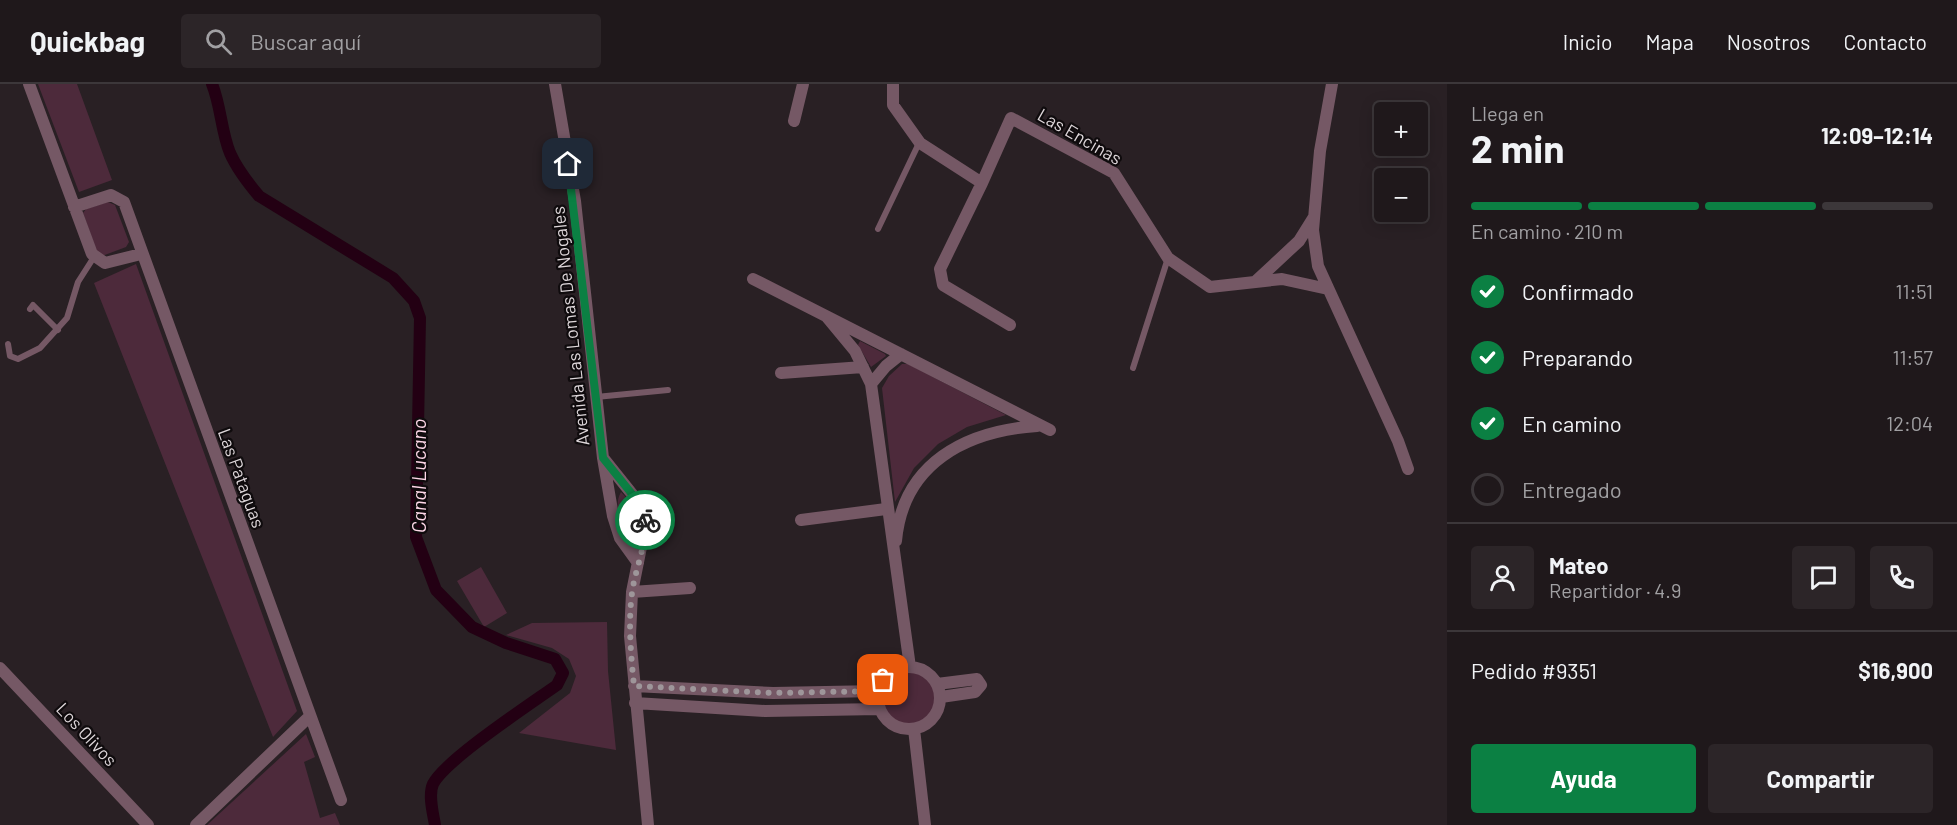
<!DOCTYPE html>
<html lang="es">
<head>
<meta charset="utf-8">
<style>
  :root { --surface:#1f181b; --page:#2c2528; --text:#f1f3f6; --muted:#a1a0a3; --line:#3c373a; --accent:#0b8043 }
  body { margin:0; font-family:Barlow,sans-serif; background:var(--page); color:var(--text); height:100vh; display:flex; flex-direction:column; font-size:22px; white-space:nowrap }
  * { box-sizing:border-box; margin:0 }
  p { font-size:20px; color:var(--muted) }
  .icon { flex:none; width:33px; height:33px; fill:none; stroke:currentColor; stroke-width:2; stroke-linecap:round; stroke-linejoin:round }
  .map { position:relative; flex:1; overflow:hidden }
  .drawer { display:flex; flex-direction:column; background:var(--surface); width:510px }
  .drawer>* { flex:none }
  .controls { position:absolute; left:1374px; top:18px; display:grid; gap:12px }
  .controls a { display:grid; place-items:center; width:54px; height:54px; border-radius:6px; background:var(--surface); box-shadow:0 3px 15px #0003,0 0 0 2px var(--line); font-size:30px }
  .pin { position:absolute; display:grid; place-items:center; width:51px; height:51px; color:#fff; margin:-26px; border-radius:12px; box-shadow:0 3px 9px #0006 }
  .courier { position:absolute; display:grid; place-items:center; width:60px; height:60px; margin:-30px; border:4px solid #0b8043; border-radius:50%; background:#fff; color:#222; box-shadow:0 2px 8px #0007 }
  .headline em { font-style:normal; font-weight:700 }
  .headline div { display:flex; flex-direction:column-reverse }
  .headline { display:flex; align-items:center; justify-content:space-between; height:102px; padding:0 24px }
  h1 { font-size:39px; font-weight:700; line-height:45px }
  .bar { display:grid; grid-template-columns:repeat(4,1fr); gap:9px 6px; align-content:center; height:72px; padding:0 24px }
  .bar i { height:8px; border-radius:4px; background:var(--line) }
  .bar .current { background:var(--accent) }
  .bar p { grid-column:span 4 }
  .line { display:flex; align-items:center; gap:15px; padding:0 24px; border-top:2px solid var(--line) }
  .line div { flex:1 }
  .round { display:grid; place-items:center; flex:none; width:63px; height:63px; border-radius:6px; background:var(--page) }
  ol { padding:0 24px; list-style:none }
  li { display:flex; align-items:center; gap:18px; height:66px }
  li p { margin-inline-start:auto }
  li .icon { padding:6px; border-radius:50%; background:var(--accent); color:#fff; stroke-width:4 }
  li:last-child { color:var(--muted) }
  li i { width:33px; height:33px; border:3px solid var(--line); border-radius:50% }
  .action { display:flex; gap:12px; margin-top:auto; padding:12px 24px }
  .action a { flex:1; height:69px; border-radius:6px; background:var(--accent); color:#fff; font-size:24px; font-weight:700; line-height:69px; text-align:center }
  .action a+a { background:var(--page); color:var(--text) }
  header { display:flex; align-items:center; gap:36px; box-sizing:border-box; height:84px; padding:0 30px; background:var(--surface); border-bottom:2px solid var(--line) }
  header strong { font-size:28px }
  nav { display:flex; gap:33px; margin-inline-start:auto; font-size:21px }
  .search { width:420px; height:54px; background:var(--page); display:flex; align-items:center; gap:15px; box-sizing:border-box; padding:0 21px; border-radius:6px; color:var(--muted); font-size:22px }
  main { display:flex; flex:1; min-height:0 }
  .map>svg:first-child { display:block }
  .green { fill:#4d2a3b }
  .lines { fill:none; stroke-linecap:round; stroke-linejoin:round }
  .canal { stroke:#230013; stroke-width:12 }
  .service { stroke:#755865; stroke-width:6 }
  .minor { stroke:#755865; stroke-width:12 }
  .done { stroke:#9e969a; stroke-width:6; stroke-dasharray:0 10.8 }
  .route { stroke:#0b8043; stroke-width:8 }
  .labels { text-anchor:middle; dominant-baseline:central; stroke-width:4.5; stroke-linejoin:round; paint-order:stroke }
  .street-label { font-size:18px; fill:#ddd6d9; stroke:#0f0b0d }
  .water-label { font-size:20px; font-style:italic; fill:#fed7e8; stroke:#0f0b0d }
</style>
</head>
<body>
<header>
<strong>Quickbag</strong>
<div class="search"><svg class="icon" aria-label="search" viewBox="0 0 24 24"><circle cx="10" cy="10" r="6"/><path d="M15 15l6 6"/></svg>Buscar aquí</div>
<nav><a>Inicio</a><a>Mapa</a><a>Nosotros</a><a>Contacto</a></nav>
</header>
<main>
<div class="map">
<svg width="1447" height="741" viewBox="0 0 1447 741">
  <rect width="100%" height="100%" fill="#292024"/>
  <path class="green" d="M 38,0 L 77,0 L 112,96 L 79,108 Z
    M 108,118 L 115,121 L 129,158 L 126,163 L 102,172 L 98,171 L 83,129 L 86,125 Z
    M 136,180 L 297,627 L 273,653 L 94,199 Z
    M 860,257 L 885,270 L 886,272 L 871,283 L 858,261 Z
    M 902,280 L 908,280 L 1006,331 L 967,343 L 938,360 L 914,384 L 895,418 L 882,304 L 889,292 Z
    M 621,408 C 636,422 639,439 639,459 L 636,461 C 622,451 612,423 621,408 Z
    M 481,483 L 507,529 L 484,543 L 457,497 Z
    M 607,538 L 608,587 L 616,666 L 519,649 L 570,609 L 576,592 L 569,575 L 552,564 L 506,551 L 532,539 Z
    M883 614a26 26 0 1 1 52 0a26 26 0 1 1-52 0Z
    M 306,650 L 315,673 L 304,678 L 320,734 L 335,729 L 340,741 L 207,741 Z"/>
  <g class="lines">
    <path class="canal" d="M 212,0 C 221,22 221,47 230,69 C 237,85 248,99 259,112 L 393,194 L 414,217 L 420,234 L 416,453 L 436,506 L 472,543 L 506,559 L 555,575 L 563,589 L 557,601 C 532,619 445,676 433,700 C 428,711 433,729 435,741"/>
    <path class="service" d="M 878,145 L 919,59
      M 30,225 L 33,221 L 58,246
      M 8,260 L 10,272 L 18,275 L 40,264 L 67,234 L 78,198 L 94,173
      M 1133,284 L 1168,174
      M 596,313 L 668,306"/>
    <path class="minor" d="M 29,0 L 92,170 L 105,179 L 141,170
      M 555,0 L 575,117 L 603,374 L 613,432 L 620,454 L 638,479
      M 893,0 L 893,21 L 920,59 L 982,99 L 1011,34 L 1114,89 L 1168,174 L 1210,203 L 1282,195 L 1328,205
      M 1332,0 L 1320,67 L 1313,146 L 1318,182 L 1398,357 L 1408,385
      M 794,37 L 803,0
      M 982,99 L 940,185 L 943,201 L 1010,241
      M 74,123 L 111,111 L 124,118 L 341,716
      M 753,195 L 1050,346
      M 1255,198 L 1299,157 L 1314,133
      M 826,232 L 855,267 L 871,300 L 910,583
      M 781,289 L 863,283
      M 871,300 L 886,282 L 901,270
      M 604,375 L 640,420 L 646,438 L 632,508 L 630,552 L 648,741
      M 801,436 L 886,425
      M 896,457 C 903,379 966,347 1037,342
      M 632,508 L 690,504
      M878 614a31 31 0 1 1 62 0a31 31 0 1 1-62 0Z
      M 0,584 L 148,741
      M 937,600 L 977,595 L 981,601 L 975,608 L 941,613
      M 634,602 L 773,609 L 878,607
      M 635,619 L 765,627 L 879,625
      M 914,645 L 925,741
      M 196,741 L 310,632"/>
  </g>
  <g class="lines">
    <path class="done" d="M 645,436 C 647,461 635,485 632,509 C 628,540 631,571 634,602 L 772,609 L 878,607 L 883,596"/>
    <path class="route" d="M 568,80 L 603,374 L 640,420 L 645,436"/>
  </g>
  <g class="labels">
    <g class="street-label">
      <text transform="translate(1080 52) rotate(30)">Las Encinas</text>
      <text transform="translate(570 242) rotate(-96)">Avenida Las Lomas De Nogales</text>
      <text transform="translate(242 394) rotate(70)">Las Pataguas</text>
      <text transform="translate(87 650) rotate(47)">Los Olivos</text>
    </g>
    <g class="water-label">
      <text transform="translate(418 392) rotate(-90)">Canal Lucano</text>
    </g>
  </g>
</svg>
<div class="controls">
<a>+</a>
<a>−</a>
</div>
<div class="pin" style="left:883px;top:596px;background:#ea580c"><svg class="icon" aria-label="bag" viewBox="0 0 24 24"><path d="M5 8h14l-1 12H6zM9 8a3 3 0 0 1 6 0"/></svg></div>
<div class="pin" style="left:568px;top:80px;background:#1f2937"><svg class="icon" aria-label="home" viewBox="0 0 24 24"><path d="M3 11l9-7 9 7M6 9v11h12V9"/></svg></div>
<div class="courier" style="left:645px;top:436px"><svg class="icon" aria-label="bike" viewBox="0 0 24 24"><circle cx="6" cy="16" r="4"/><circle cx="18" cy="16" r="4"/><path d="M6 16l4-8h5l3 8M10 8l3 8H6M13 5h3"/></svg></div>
</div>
<section class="drawer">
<div class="headline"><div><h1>2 min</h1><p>Llega en</p></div><em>12:09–12:14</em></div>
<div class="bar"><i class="current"></i><i class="current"></i><i class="current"></i><i></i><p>En camino · 210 m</p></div>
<ol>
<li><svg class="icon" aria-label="check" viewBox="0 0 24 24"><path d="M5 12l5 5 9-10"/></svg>Confirmado<p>11:51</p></li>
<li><svg class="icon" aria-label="check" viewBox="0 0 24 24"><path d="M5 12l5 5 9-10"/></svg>Preparando<p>11:57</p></li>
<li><svg class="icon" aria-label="check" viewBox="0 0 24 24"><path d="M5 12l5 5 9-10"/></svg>En camino<p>12:04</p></li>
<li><i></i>Entregado</li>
</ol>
<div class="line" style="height:108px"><a class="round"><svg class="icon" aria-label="person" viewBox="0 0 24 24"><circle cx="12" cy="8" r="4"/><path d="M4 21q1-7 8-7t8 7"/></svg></a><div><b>Mateo</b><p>Repartidor · 4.9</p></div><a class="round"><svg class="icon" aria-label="chat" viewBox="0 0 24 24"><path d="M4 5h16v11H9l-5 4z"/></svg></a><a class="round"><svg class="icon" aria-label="phone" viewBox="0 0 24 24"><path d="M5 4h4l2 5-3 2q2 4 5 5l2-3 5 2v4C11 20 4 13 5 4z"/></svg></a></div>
<div class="line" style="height:78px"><div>Pedido #9351</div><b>$16,900</b></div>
<div class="action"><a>Ayuda</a><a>Compartir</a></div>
</section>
</main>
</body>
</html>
